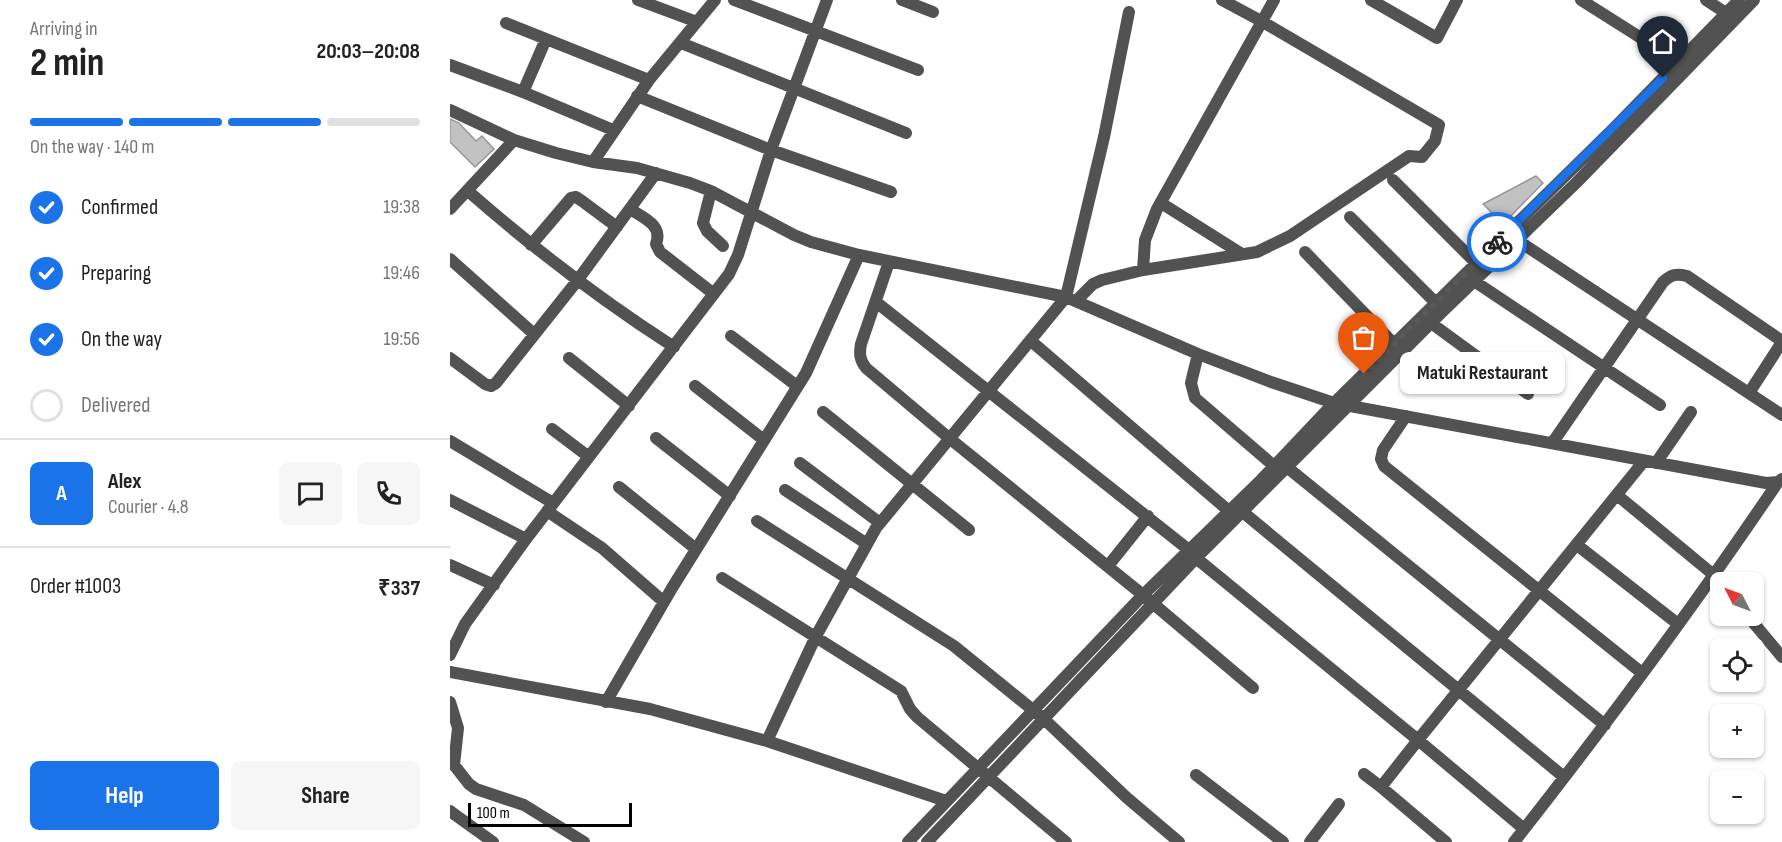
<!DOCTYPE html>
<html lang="en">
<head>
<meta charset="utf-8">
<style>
  :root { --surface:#fff; --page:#f6f6f6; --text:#222; --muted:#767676; --line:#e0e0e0; --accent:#1a73e8 }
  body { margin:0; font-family:"Sofia Sans Condensed",sans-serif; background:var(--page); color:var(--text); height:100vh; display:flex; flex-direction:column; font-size:22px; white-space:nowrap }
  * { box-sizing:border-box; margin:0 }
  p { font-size:20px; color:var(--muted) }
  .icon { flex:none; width:33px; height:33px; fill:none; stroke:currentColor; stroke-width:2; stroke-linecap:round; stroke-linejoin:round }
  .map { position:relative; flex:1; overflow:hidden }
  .details { display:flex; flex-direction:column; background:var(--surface); width:450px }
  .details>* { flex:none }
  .needle { width:39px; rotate:312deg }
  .tools { position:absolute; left:1260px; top:572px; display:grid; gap:12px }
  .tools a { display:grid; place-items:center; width:54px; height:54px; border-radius:9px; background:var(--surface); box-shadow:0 2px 4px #0004; font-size:30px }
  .scale { position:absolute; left:18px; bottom:15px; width:164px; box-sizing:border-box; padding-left:6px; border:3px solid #000; border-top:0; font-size:16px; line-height:21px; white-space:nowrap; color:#000; -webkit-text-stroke:4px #fff; paint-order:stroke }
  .pin { position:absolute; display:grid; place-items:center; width:51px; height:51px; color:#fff; margin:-62px -26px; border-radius:50% 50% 50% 0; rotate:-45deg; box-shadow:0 0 6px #0007 }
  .pin .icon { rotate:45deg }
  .courier { position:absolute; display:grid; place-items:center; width:60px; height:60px; margin:-30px; border:4px solid #1a73e8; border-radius:50%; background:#fff; color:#222; box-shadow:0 2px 8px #0007 }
  .bubble { position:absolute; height:42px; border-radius:9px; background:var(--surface); box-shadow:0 2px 4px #0004; font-size:20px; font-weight:700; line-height:42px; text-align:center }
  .overview em { font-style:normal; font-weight:700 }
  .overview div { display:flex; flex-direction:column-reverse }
  .overview { display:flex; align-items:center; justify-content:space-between; height:102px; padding:0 30px }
  h1 { font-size:39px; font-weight:700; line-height:45px }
  .bar { display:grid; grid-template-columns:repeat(4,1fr); gap:9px 6px; align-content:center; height:72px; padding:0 30px }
  .bar i { height:8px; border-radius:4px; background:var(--line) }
  .bar .current { background:var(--accent) }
  .bar p { grid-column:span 4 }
  .line { display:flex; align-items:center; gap:15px; padding:0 30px; border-top:2px solid var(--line) }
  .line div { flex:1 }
  .round { display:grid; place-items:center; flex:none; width:63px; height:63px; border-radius:9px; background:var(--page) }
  ol { padding:0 30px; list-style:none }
  li { display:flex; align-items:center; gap:18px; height:66px }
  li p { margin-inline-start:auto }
  li .icon { padding:6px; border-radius:50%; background:var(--accent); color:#fff; stroke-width:4 }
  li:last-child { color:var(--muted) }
  li i { width:33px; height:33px; border:3px solid var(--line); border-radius:50% }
  .action { display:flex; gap:12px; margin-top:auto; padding:12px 30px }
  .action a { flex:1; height:69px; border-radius:9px; background:var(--accent); color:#fff; font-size:24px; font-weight:700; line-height:69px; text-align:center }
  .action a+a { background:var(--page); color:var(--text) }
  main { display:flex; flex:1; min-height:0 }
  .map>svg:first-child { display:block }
  .building { fill:#c2c2c2; stroke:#969696; stroke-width:1.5 }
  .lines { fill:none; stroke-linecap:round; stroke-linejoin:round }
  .minor { stroke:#525252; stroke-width:12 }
  .done { stroke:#595959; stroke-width:6; stroke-dasharray:0 10.8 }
  .route { stroke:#1a73e8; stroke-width:8 }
</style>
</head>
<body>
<main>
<section class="details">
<div class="overview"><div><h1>2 min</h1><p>Arriving in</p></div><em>20:03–20:08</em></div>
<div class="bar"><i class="current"></i><i class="current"></i><i class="current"></i><i></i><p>On the way · 140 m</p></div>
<ol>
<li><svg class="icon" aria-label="check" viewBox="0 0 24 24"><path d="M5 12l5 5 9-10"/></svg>Confirmed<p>19:38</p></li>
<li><svg class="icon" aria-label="check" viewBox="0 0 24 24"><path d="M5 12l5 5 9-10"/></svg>Preparing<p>19:46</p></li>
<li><svg class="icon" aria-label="check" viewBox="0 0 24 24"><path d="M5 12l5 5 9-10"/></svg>On the way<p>19:56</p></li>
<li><i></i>Delivered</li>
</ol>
<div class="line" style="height:108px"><b class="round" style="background:var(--accent);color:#fff">A</b><div><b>Alex</b><p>Courier · 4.8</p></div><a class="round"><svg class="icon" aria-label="chat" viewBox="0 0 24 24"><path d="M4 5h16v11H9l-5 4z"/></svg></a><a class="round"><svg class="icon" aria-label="phone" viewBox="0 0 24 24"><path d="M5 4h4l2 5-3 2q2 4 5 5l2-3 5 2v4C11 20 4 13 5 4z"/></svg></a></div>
<div class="line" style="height:78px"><div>Order #1003</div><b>₹337</b></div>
<div class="action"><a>Help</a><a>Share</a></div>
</section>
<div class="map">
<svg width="1332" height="842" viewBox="0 0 1332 842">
  <rect width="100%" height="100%" fill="#fff"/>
  <path class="building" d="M 0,119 L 9,123 L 26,141 L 32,136 L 44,149 L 25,167 L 0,142 Z
    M 1086,176 L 1093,183 L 1053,224 L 1033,204 Z"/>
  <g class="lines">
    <path class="minor" d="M 188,0 L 247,22
      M 284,0 L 468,70
      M 452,0 L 483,12
      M 921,0 L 987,38 L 1007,0
      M 1131,0 L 1229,62
      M 1256,0 L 1276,13
      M 56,23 L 199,80
      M 231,43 L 456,133
      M 0,65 L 73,92 L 96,39
      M 73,92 L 163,130
      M 187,96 L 321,150 L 441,192
      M 0,110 L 64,140 L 106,153 L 143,162 L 187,168 L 240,183 L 261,191 L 344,235 L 361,242 L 409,255 L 616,297 L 748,354 L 821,382 L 884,403 L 1316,483 L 1328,482 L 1332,479
      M 143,162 L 199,80 L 265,0
      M 943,180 L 1026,263
      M 18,191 C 83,248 151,300 224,347
      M 261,191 L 253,223 L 257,231 L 273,246
      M 711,203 L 792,254
      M 0,209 L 64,140
      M 180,209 C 194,218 213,225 206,244 L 210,252 L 264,294
      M 900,217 L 986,303
      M 1067,240 L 1332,415
      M 81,245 L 121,198 L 126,197 L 132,201 L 167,227
      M 855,252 L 944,344
      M 0,259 L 84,334
      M 439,262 L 411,344 C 409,355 410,360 416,368 L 499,438 L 693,595 L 803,688
      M 693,270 L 695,240 L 707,209 L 824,0
      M 1024,281 L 1210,405
      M 626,301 L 643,284 L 652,280 L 693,270 L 807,252 L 840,236 L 959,156 L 972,157 L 985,141 L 989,125 L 813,22 L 772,0
      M 426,302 L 739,550
      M 981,323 L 1078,394
      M 281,336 L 347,386
      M 581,341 L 779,511
      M 748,354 L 741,383 L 745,398 L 824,466
      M 0,358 L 35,384 L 41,386 L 46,383 L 127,281 L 206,173
      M 119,358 L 179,406
      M 245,386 L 314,440
      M 1299,393 L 1332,342
      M 373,412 L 519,530
      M 956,416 L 933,450 L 931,459 L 934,466 L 1192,673
      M 102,429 L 139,457
      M 206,438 L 280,496
      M 0,441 L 103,503
      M 1103,442 L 1213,282 C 1221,275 1225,273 1237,276 L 1332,341
      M 350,463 L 430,523
      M 1206,463 L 1241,412
      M 838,468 L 1155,725
      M 169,487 L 246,549
      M 335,490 L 417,544
      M 1167,495 L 1265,576 L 1270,582
      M 0,500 L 76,539
      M 97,511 L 152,548 L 214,602
      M 794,513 L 1114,777
      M 307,521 L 504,646 L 594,719 L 676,797 L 729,842
      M 1127,545 L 1228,624
      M 746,558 L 968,740 L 1194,461
      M 0,565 L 44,585
      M 658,566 L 698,516
      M 272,578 L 451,691 L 460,709 L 467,717 L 616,842
      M 1297,615 L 1332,657
      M 0,655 L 15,624 L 76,539 L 279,274 L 288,255 L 321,150 L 377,0
      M 0,672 L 200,709 L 317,741 L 496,801
      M 0,702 L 8,728 L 4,765 L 19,784 L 26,789 L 74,805 L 134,842
      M 156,702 L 222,588 L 356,373 L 409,255
      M 317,741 L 366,636 L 426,528 L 616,297 L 654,137 L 679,12
      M 914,774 L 931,787 L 968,740 L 1074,829
      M 746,775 L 833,842
      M 931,787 L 996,842
      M 0,811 L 43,842
      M 458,842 L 693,595 L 811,480 L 884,403 L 1164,128 L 1289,0
      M 477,842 L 746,558 L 992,312 L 1126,183 L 1304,0
      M 860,842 L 889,804
      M 1064,842 C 1156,725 1245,605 1328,482"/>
  </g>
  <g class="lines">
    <path class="done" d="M 914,374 L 1047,242"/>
    <path class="route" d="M 1047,242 L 1213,78"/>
  </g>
</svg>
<div class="tools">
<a><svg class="needle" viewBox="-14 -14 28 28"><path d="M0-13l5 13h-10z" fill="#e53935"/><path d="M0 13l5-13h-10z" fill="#767676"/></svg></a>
<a><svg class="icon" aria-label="locate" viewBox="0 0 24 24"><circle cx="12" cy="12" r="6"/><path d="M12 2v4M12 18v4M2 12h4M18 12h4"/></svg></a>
<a>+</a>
<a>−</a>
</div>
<div class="scale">100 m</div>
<div class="pin" style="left:914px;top:374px;background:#ea580c"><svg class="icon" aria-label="bag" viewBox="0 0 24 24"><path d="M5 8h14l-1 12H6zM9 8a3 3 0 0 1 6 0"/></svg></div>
<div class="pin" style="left:1213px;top:78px;background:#1f2937"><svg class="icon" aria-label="home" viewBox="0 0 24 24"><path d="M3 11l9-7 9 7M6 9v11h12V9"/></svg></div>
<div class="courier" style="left:1047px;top:242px"><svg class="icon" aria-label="bike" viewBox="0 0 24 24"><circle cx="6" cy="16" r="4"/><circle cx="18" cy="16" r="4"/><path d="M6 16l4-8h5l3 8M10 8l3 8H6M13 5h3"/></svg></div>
<div class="bubble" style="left:950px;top:352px;width:165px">Matuki Restaurant</div>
</div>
</main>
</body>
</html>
